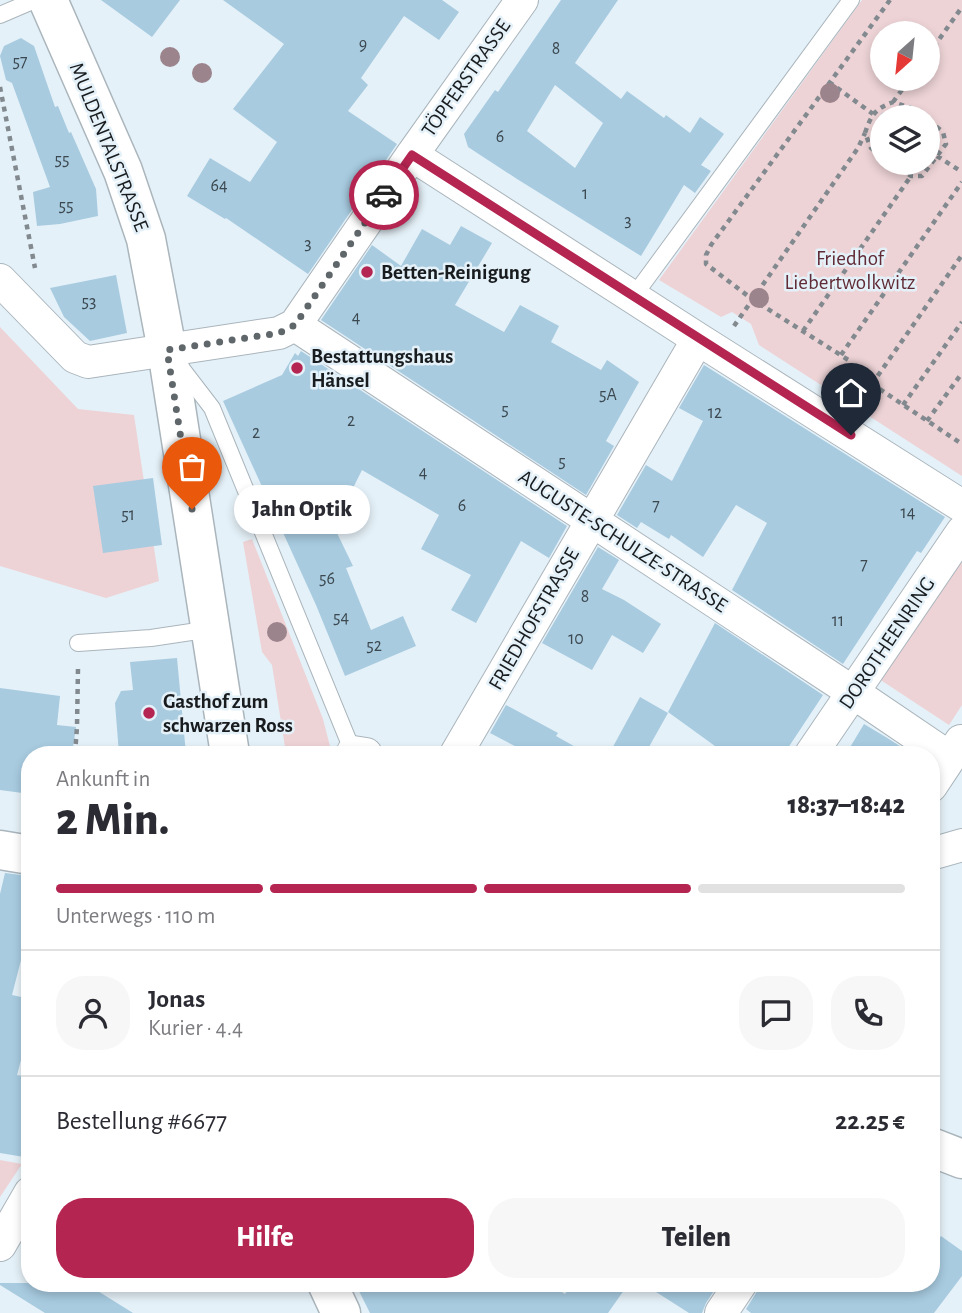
<!DOCTYPE html>
<html lang="de">
<head>
<meta charset="utf-8">
<style>
  :root { --surface:#fff; --page:#f7f7f7; --text:#2b2b33; --muted:#7c7c81; --line:#e1e1e2; --accent:#b52552 }
  body { margin:0; font-family:"Alegreya Sans",sans-serif; background:var(--page); color:var(--text); height:100vh; display:flex; flex-direction:column; font-size:26px; white-space:nowrap }
  * { box-sizing:border-box; margin:0 }
  p { font-size:23px; color:var(--muted) }
  .icon { flex:none; width:38px; height:38px; fill:none; stroke:currentColor; stroke-width:2; stroke-linecap:round; stroke-linejoin:round }
  .map { position:relative; flex:1; overflow:hidden }
  .details { position:absolute; left:21px; top:746px; width:919px; height:546px; display:flex; flex-direction:column; background:var(--surface); border-radius:28px; box-shadow:0 4px 10px #0003 }
  .details>* { flex:none }
  .needle { width:46px; rotate:207deg }
  .buttons { position:absolute; left:870px; top:21px; display:grid; gap:14px }
  .buttons a { display:grid; place-items:center; width:70px; height:70px; border-radius:50%; background:var(--surface); box-shadow:0 4px 10px #0003; font-size:35px }
  .pin { position:absolute; display:grid; place-items:center; width:60px; height:60px; color:#fff; margin:-72px -30px; border-radius:50% 50% 50% 0; rotate:-45deg; box-shadow:0 0 7px #0007 }
  .pin .icon { rotate:45deg }
  .courier { position:absolute; display:grid; place-items:center; width:70px; height:70px; margin:-35px; border:5px solid #b52552; border-radius:50%; background:#fff; color:#222; box-shadow:0 2px 9px #0007 }
  .bubble { position:absolute; height:49px; border-radius:24px; background:var(--surface); box-shadow:0 4px 10px #0003; font-size:23px; font-weight:800; line-height:49px; text-align:center }
  .summary em { font-style:normal; font-weight:800 }
  .summary div { display:flex; flex-direction:column-reverse }
  .summary { display:flex; align-items:center; justify-content:space-between; height:119px; padding:0 35px }
  h1 { font-size:46px; font-weight:800; line-height:52px }
  .bar { display:grid; grid-template-columns:repeat(4,1fr); gap:10px 7px; align-content:center; height:84px; padding:0 35px }
  .bar i { height:9px; border-radius:5px; background:var(--line) }
  .bar .current { background:var(--accent) }
  .bar p { grid-column:span 4 }
  .line { display:flex; align-items:center; gap:18px; padding:0 35px; border-top:2px solid var(--line) }
  .line div { flex:1 }
  .round { display:grid; place-items:center; flex:none; width:74px; height:74px; border-radius:28px; background:var(--page) }
  .button { display:flex; gap:14px; margin-top:auto; padding:14px 35px }
  .button a { flex:1; height:80px; border-radius:28px; background:var(--accent); color:#fff; font-size:28px; font-weight:800; line-height:80px; text-align:center }
  .button a+a { background:var(--page); color:var(--text) }
  .map>svg:first-child { display:block }
  .green { fill:#edd3d6; fill-rule:evenodd }
  .building { fill:#a8cbe0; fill-rule:evenodd }
  .lines { fill:none; stroke-linecap:round; stroke-linejoin:round }
  .service-casing { stroke:#aab5bc; stroke-width:18 }
  .minor-casing { stroke:#aab5bc; stroke-width:34 }
  .secondary-casing { stroke:#aab5bc; stroke-width:41 }
  .path { stroke:#828a8f; stroke-width:4.5; stroke-dasharray:5 5; stroke-linecap:butt }
  .service { stroke:#fff; stroke-width:16 }
  .minor { stroke:#fff; stroke-width:32 }
  .secondary { stroke:#fff; stroke-width:38 }
  .tree { fill:#9c848d }
  .done { stroke:#60676b; stroke-width:7; stroke-dasharray:0 12.6 }
  .route { stroke:#b52552; stroke-width:9 }
  .poi-dot { fill:#b52552; stroke:#e5f1f8; stroke-width:2.5 }
  .labels { text-anchor:middle; dominant-baseline:central; stroke-width:5; stroke-linejoin:round; paint-order:stroke }
  .number-label { font-size:18px; fill:#3c484f }
  .street-label { font-size:21px; fill:#181c1f; stroke:#e5f1f8 }
  .park-label { font-size:21px; fill:#602b36; stroke:#e5f1f8 }
  .poi-label { font-size:21px; font-weight:bold; fill:#181c1f; stroke:#e5f1f8; text-anchor:start }
</style>
</head>
<body>
<div class="map">
<svg width="962" height="1313" viewBox="0 0 962 1313">
  <rect width="100%" height="100%" fill="#e5f1f8"/>
  <path class="green" d="M 862,0 L 962,0 L 962,476 L 759,345 L 751,324 L 732,312 L 721,317 L 659,280 ZM 882,33 L 928,33 L 928,79 L 882,79 ZM 882,117 L 928,117 L 928,163 L 882,163 Z
    M 0,327 L 78,409 L 134,415 L 159,581 L 106,598 L 0,566 Z
    M 252,539 L 323,719 L 332,754 L 281,754 L 285,747 L 272,665 L 262,652 L 243,542 Z
    M 962,550 L 962,705 L 949,725 L 876,677 Z
    M 0,1160 L 22,1164 L 0,1197 Z"/>
  <path class="building" d="M 101,0 L 180,0 L 152,37 Z
    M 223,0 L 442,0 L 459,12 L 439,40 L 404,16 L 361,78 L 368,85 L 348,111 L 397,144 L 308,274 L 226,218 L 225,219 L 187,196 L 210,158 L 250,182 L 277,142 L 233,109 L 284,44 Z
    M 561,0 L 618,0 L 575,63 L 621,99 L 627,91 L 664,118 L 666,115 L 690,133 L 700,117 L 724,134 L 701,165 L 711,171 L 695,193 L 684,185 L 641,256 L 517,179 L 468,147 L 464,134 L 495,90 L 498,92 ZM 555,85 L 603,123 L 575,168 L 527,131 Z
    M 21,38 L 34,46 L 55,107 L 58,106 L 69,133 L 71,132 L 96,189 L 98,216 L 60,224 L 37,226 L 33,192 L 50,187 L 12,83 L 6,80 L 0,56 L 4,46 Z
    M 899,110 L 910,117 L 882,117 L 882,144 L 873,128 L 882,113 Z
    M 928,129 L 940,138 L 928,157 Z
    M 461,226 L 492,243 L 455,305 L 504,332 L 520,305 L 559,326 L 551,342 L 601,370 L 607,360 L 639,382 L 606,441 L 614,446 L 586,495 L 321,320 L 372,245 L 401,266 L 422,229 L 450,245 Z
    M 116,275 L 127,333 L 90,341 L 64,317 L 50,288 Z
    M 301,351 L 567,526 L 549,558 L 521,541 L 476,623 L 451,610 L 471,575 L 421,549 L 439,515 L 362,470 L 352,490 L 317,485 L 339,530 L 336,531 L 353,566 L 346,568 L 371,630 L 403,616 L 416,646 L 345,676 L 316,605 L 223,401 L 282,375 L 295,353 L 298,356 Z
    M 704,365 L 945,517 L 921,553 L 917,551 L 843,664 L 732,590 L 767,523 L 736,505 L 703,557 L 671,535 L 669,539 L 641,522 L 637,528 L 617,515 L 646,465 L 672,481 L 703,421 L 679,408 Z
    M 840,374 L 872,395 L 857,418 L 825,397 Z
    M 153,478 L 162,545 L 103,553 L 93,486 Z
    M 598,547 L 619,560 L 602,589 L 624,600 L 661,624 L 643,653 L 612,635 L 592,670 L 542,643 Z
    M 715,623 L 823,695 L 784,754 L 726,754 L 668,712 Z
    M 177,658 L 186,754 L 119,754 L 115,703 L 121,691 L 133,690 L 130,662 Z
    M 0,688 L 60,696 L 57,725 L 76,727 L 72,754 L 30,754 L 30,794 L 0,790 Z
    M 640,697 L 668,713 L 645,754 L 609,754 Z
    M 506,705 L 558,733 L 556,736 L 588,754 L 530,754 L 490,733 Z
    M 864,724 L 889,739 L 912,754 L 846,754 Z
    M 5,873 L 30,876 L 30,925 L 12,995 L 30,999 L 30,1026 L 17,1075 L 30,1077 L 30,1158 L 0,1153 L 0,894 Z
    M 941,1236 L 962,1251 L 962,1276 L 934,1313 L 751,1313 L 746,1309 L 756,1293 L 759,1283 L 931,1283 L 931,1250 Z
    M 0,1283 L 85,1283 L 133,1313 L 45,1313 L 0,1285 Z
    M 355,1283 L 547,1283 L 565,1294 L 573,1283 L 629,1283 L 608,1313 L 370,1313 Z
    M 642,1283 L 719,1283 L 706,1303 L 702,1313 L 689,1313 Z"/>
  <g class="lines">
    <defs>
      <path id="service" d="M 0,15 L 35,0
        M 633,297 L 851,0
        M 179,365 L 212,408 L 353,752 L 353,754
        M 78,643 L 151,638 L 211,629"/>
      <path id="minor" d="M 412,155 L 698,339 L 962,506
        M 0,280 L 75,357 L 88,362 L 279,333 L 295,325 L 412,155 L 522,0
        M 295,325 L 854,693 L 950,758
        M 353,752 L 366,754
        M 456,754 L 698,339
        M 811,754 L 962,532
        M 931,786 L 961,741
        M 931,854 L 962,845
        M 0,1245 L 30,1193
        M 721,1313 L 741,1283"/>
      <path id="secondary" d="M 48,0 L 123,171 L 146,239 L 167,350 L 230,754
        M 0,850 L 30,855
        M 931,1147 L 962,1159
        M 327,1283 L 341,1313"/>
    </defs>
    <use href="#service" class="service-casing"/>
    <use href="#minor" class="minor-casing"/>
    <use href="#secondary" class="secondary-casing"/>
    <path class="path" d="M 890,0 L 711,245 L 706,255 L 706,264 L 752,299 L 850,361 L 854,372 L 962,444
      M 928,55 L 962,7
      M 829,82 L 873,114
      M 0,87 L 35,268
      M 893,102 L 910,79
      M 882,156 L 871,148 L 865,133 C 871,115 875,109 893,102 L 911,108 L 923,117
      M 937,156 L 962,172
      M 892,163 L 911,176 L 922,176 L 946,144 L 943,132 L 928,120
      M 734,326 L 858,148 L 865,133
      M 803,331 L 911,176
      M 841,355 L 962,182
      M 872,384 L 962,255
      M 903,405 L 962,322
      M 927,421 L 962,373
      M 75,754 L 77,727 L 78,668"/>
    <use href="#service" class="service"/>
    <use href="#minor" class="minor"/>
    <use href="#secondary" class="secondary"/>
  </g>
  <g class="tree">
    <circle cx="170" cy="57" r="10"/>
    <circle cx="202" cy="73" r="10"/>
    <circle cx="830" cy="93" r="10"/>
    <circle cx="759" cy="298" r="10"/>
    <circle cx="277" cy="632" r="10"/>
  </g>
  <g class="lines">
    <path class="done" d="M 192,509 L 167,350 L 279,333 L 295,325 L 384,195"/>
    <path class="route" d="M 384,195 L 412,155 L 851,435"/>
  </g>
  <g class="poi-dot">
    <circle cx="367" cy="272" r="7"/>
    <circle cx="297" cy="368" r="7"/>
    <circle cx="149" cy="713" r="7"/>
  </g>
  <g class="labels">
    <g class="number-label">
      <text x="363" y="45">9</text>
      <text x="556" y="49">8</text>
      <text x="20" y="62">57</text>
      <text x="500" y="137">6</text>
      <text x="62" y="160">55</text>
      <text x="219" y="186">64</text>
      <text x="585" y="194">1</text>
      <text x="66" y="206">55</text>
      <text x="628" y="221">3</text>
      <text x="308" y="244">3</text>
      <text x="89" y="302">53</text>
      <text x="356" y="318">4</text>
      <text x="608" y="395">5A</text>
      <text x="505" y="410">5</text>
      <text x="715" y="413">12</text>
      <text x="351" y="421">2</text>
      <text x="256" y="433">2</text>
      <text x="562" y="462">5</text>
      <text x="423" y="473">4</text>
      <text x="462" y="506">6</text>
      <text x="656" y="506">7</text>
      <text x="908" y="513">14</text>
      <text x="128" y="515">51</text>
      <text x="864" y="565">7</text>
      <text x="327" y="579">56</text>
      <text x="585" y="597">8</text>
      <text x="341" y="618">54</text>
      <text x="838" y="621">11</text>
      <text x="576" y="639">10</text>
      <text x="374" y="646">52</text>
    </g>
    <g class="street-label">
      <text transform="translate(466 78) rotate(-55)">TÖPFERSTRASSE</text>
      <text transform="translate(109 147) rotate(68)">MULDENTALSTRASSE</text>
      <text transform="translate(623 541) rotate(33)">AUGUSTE-SCHULZE-STRASSE</text>
      <text transform="translate(534 619) rotate(-60)">FRIEDHOFSTRASSE</text>
      <text transform="translate(887 643) rotate(-56)">DOROTHEENRING</text>
    </g>
    <g class="park-label">
      <text x="850" y="258">Friedhof<tspan x="850" dy="24">Liebertwolkwitz</tspan></text>
    </g>
    <g class="poi-label">
      <text x="381" y="272">Betten-Reinigung</text>
      <text x="311" y="356">Bestattungshaus<tspan x="311" dy="24">Hänsel</tspan></text>
      <text x="163" y="701">Gasthof zum<tspan x="163" dy="24">schwarzen Ross</tspan></text>
    </g>
  </g>
</svg>
<div class="buttons">
<a><svg class="needle" viewBox="-14 -14 28 28"><path d="M0-13l5 13h-10z" fill="#e53935"/><path d="M0 13l5-13h-10z" fill="#7c7c81"/></svg></a>
<a><svg class="icon" aria-label="layers" viewBox="0 0 24 24"><path d="M12 4l9 5-9 5-9-5zM3 14l9 5 9-5"/></svg></a>
</div>
<div class="pin" style="left:192px;top:509px;background:#ea580c"><svg class="icon" aria-label="bag" viewBox="0 0 24 24"><path d="M5 8h14l-1 12H6zM9 8a3 3 0 0 1 6 0"/></svg></div>
<div class="pin" style="left:851px;top:435px;background:#1f2937"><svg class="icon" aria-label="home" viewBox="0 0 24 24"><path d="M3 11l9-7 9 7M6 9v11h12V9"/></svg></div>
<div class="courier" style="left:384px;top:195px"><svg class="icon" aria-label="car" viewBox="0 0 24 24"><path d="M5 17H2v-5l4-1 3-4h7l3 4 3 1v5h-3M9 17h6M6 11h13"/><circle cx="7" cy="17" r="2"/><circle cx="17" cy="17" r="2"/></svg></div>
<div class="bubble" style="left:234px;top:485px;width:136px">Jahn Optik</div>
<section class="details">
<div class="summary"><div><h1>2 Min.</h1><p>Ankunft in</p></div><em>18:37–18:42</em></div>
<div class="bar"><i class="current"></i><i class="current"></i><i class="current"></i><i></i><p>Unterwegs · 110 m</p></div>
<div class="line" style="height:126px"><a class="round"><svg class="icon" aria-label="person" viewBox="0 0 24 24"><circle cx="12" cy="8" r="4"/><path d="M4 21q1-7 8-7t8 7"/></svg></a><div><b>Jonas</b><p>Kurier · 4.4</p></div><a class="round"><svg class="icon" aria-label="chat" viewBox="0 0 24 24"><path d="M4 5h16v11H9l-5 4z"/></svg></a><a class="round"><svg class="icon" aria-label="phone" viewBox="0 0 24 24"><path d="M5 4h4l2 5-3 2q2 4 5 5l2-3 5 2v4C11 20 4 13 5 4z"/></svg></a></div>
<div class="line" style="height:91px"><div>Bestellung #6677</div><b>22.25 €</b></div>
<div class="button"><a>Hilfe</a><a>Teilen</a></div>
</section>
</div>
</body>
</html>
